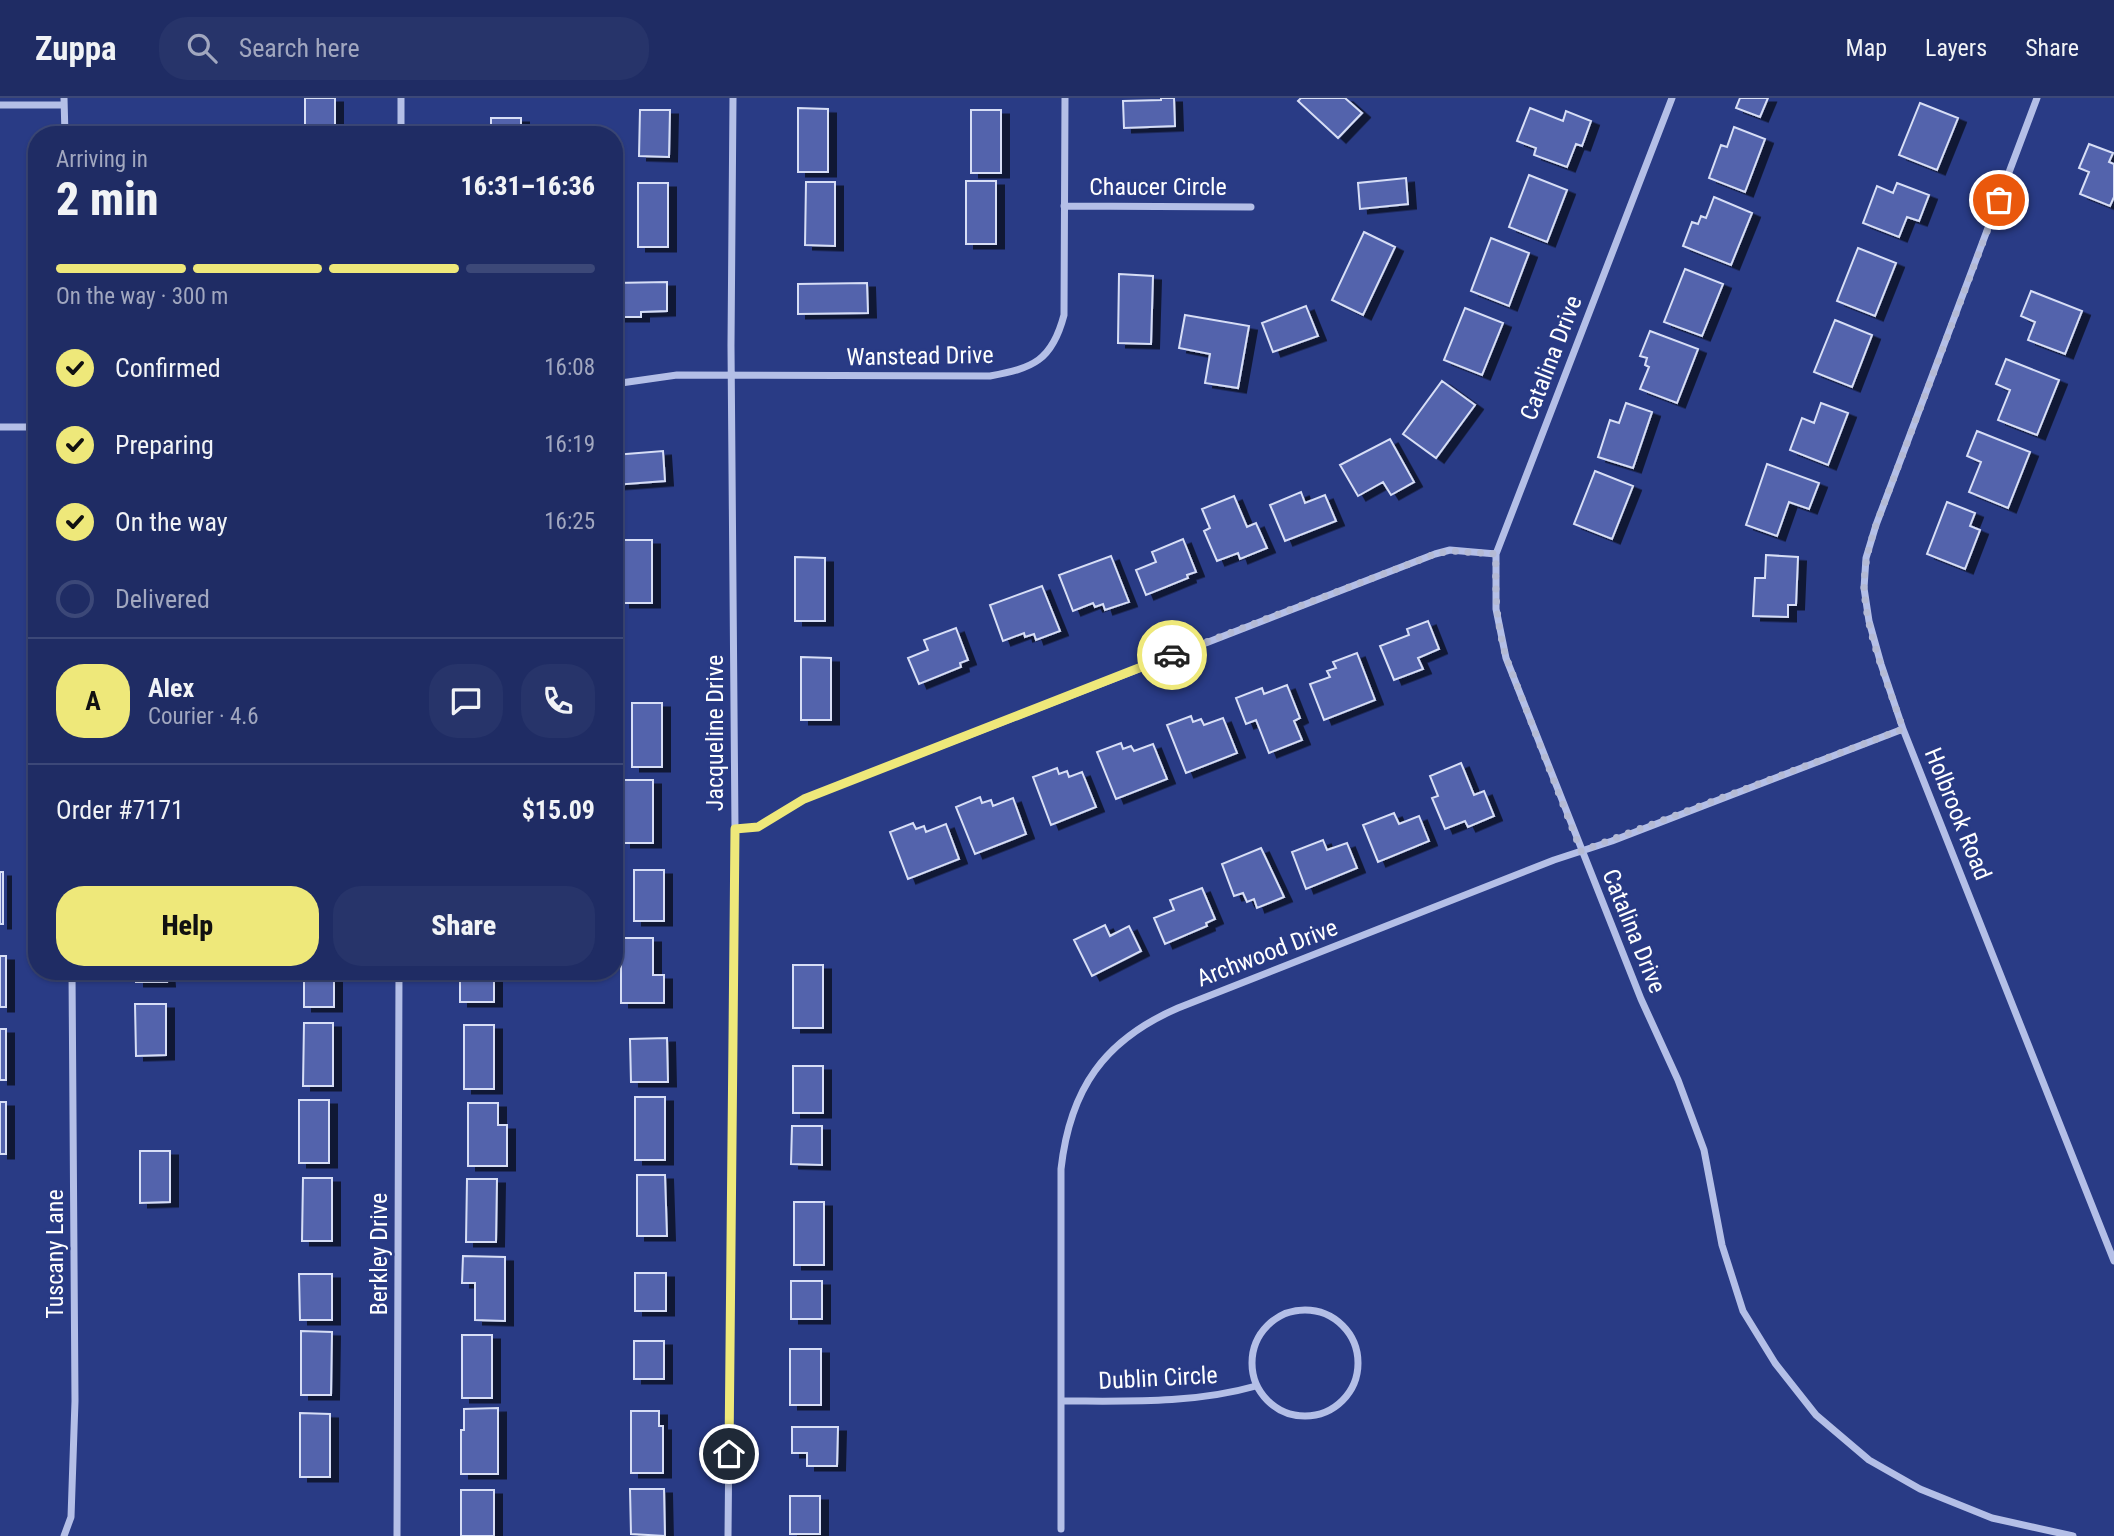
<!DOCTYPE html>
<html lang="en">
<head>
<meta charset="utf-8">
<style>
  :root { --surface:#1f2c64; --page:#27346a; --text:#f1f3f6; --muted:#a1a7bf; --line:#3c4878; --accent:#eee87a }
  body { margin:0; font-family:"Roboto Condensed",sans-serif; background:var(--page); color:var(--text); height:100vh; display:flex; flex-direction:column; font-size:26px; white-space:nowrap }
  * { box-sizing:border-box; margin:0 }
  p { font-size:23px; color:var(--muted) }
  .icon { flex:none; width:38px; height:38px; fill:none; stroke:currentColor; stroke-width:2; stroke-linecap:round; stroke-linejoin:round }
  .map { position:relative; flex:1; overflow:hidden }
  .drawer { position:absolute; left:28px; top:28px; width:595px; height:854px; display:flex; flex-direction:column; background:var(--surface); border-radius:28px; box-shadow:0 2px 5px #0004,0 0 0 2px var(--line) }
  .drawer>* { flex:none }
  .pin { position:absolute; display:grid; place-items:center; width:60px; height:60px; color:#fff; margin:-30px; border:4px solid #fff; border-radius:50%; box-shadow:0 2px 7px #0007 }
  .courier { position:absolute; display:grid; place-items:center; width:70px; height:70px; margin:-35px; border:5px solid #eee87a; border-radius:50%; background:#fff; color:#222; box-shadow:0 2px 9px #0007 }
  .summary em { font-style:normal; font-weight:800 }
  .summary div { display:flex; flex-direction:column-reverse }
  .summary { display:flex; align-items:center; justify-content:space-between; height:119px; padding:0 28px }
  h1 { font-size:46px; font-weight:800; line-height:52px }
  .bar { display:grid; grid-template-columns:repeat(4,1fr); gap:10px 7px; align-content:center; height:84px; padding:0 28px }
  .bar i { height:9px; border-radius:5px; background:var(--line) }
  .bar .active { background:var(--accent) }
  .bar p { grid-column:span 4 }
  .line { display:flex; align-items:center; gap:18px; padding:0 28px; border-top:2px solid var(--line) }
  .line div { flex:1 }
  .round { display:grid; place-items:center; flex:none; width:74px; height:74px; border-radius:28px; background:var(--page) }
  ol { padding:0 28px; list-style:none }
  li { display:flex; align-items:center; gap:21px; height:77px }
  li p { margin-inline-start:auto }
  li .icon { padding:7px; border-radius:50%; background:var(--accent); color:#111; stroke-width:4 }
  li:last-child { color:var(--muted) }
  li i { width:38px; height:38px; border:4px solid var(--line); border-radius:50% }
  .action { display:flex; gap:14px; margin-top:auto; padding:14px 28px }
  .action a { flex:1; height:80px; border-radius:28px; background:var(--accent); color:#111; font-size:28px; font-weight:800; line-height:80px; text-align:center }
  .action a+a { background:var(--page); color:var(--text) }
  header { display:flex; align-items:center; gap:42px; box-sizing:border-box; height:98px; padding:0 35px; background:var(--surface); border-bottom:2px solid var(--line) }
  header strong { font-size:33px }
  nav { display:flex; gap:38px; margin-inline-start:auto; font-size:24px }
  .search { width:490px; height:63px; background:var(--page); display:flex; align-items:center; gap:18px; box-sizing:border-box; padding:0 24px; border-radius:28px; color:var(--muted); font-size:26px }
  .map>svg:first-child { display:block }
  .building { fill:#5264ac; stroke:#d7def6; stroke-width:2; filter:url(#shadow) }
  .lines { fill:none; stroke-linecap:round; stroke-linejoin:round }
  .minor { stroke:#b4bfe7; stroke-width:7 }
  .done { stroke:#b4bad4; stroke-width:7; stroke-dasharray:0 12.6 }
  .route { stroke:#eee87a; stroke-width:9 }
  .labels { text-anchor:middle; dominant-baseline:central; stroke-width:5; stroke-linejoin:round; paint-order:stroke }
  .street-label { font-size:24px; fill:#fff; stroke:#293b85 }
</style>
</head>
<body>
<header>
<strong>Zuppa</strong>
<div class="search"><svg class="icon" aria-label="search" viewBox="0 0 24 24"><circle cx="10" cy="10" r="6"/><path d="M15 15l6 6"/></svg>Search here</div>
<nav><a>Map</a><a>Layers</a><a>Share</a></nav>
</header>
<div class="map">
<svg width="2114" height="1438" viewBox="0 0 2114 1438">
  <defs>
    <filter id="shadow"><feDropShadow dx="8" dy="4.5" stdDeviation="0" flood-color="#0009"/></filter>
  </defs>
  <rect width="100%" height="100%" fill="#293b85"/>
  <path class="building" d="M 305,0 L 335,0 L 335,37 L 305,37 Z
    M 1161,0 L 1174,0 L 1175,28 L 1124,30 L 1123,3 L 1161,2 Z
    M 1301,0 L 1345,0 L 1362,15 L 1338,40 L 1298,3 Z
    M 1740,0 L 1768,0 L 1760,19 L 1736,10 Z
    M 1920,5 L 1958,20 L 1937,72 L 1899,57 Z
    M 798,10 L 828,11 L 828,74 L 798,74 Z
    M 1530,10 L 1563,23 L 1566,13 L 1591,23 L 1582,48 L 1576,46 L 1567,69 L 1534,57 L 1536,50 L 1517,43 Z
    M 640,12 L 670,12 L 669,59 L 639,58 Z
    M 971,12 L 1001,12 L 1001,75 L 971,75 Z
    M 491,20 L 521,20 L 521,37 L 491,37 Z
    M 1734,29 L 1765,41 L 1745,94 L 1709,80 L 1721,47 L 1727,49 Z
    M 2089,46 L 2113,55 L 2109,64 L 2114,66 L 2114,99 L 2110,108 L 2080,96 L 2089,74 L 2079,70 Z
    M 1529,77 L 1567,92 L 1547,144 L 1509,129 Z
    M 1406,80 L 1408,106 L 1360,111 L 1358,85 Z
    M 966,83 L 996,83 L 996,146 L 966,146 Z
    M 806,84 L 835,84 L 835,148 L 805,147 Z
    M 638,85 L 668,85 L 668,149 L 638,149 Z
    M 1897,85 L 1929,97 L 1919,123 L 1907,119 L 1899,139 L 1863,125 L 1877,88 L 1893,95 Z
    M 1714,99 L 1752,115 L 1731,167 L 1683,148 L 1692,124 L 1698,126 L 1701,118 L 1706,120 Z
    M 1364,134 L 1395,149 L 1363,217 L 1332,202 Z
    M 1491,140 L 1529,155 L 1509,208 L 1471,193 Z
    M 1858,150 L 1896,165 L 1875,218 L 1837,203 Z
    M 1685,171 L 1723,186 L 1702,238 L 1664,224 Z
    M 1119,176 L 1153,178 L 1151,246 L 1118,245 Z
    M 667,184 L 667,213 L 641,214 L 641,219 L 614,219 L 614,185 Z
    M 867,185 L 868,215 L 798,216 L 798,186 Z
    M 2031,193 L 2082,213 L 2065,256 L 2028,242 L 2035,224 L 2021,218 Z
    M 1306,208 L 1318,238 L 1273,254 L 1262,225 Z
    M 1465,210 L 1503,225 L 1482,277 L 1444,262 Z
    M 1185,217 L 1249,228 L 1238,290 L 1205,285 L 1210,256 L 1179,250 Z
    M 1835,222 L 1872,237 L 1852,289 L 1814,274 Z
    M 1650,233 L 1698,251 L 1677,305 L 1640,291 L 1649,269 L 1645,267 L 1647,260 L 1640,258 Z
    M 2006,261 L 2059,282 L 2037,337 L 1998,322 L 2010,292 L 1996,286 Z
    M 1442,283 L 1475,307 L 1436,360 L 1403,336 Z
    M 1626,305 L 1652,314 L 1633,370 L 1598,359 L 1610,322 L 1619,325 Z
    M 1821,305 L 1848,315 L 1828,367 L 1790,352 L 1802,320 L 1814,325 Z
    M 1977,333 L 2030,354 L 2008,410 L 1969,394 L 1981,364 L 1967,358 Z
    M 1390,341 L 1414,384 L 1391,397 L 1383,384 L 1358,398 L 1340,367 Z
    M 663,353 L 665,383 L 614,387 L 614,357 Z
    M 1767,366 L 1819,385 L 1809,411 L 1789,404 L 1777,438 L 1746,427 Z
    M 1595,373 L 1633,388 L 1612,441 L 1574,426 Z
    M 1301,394 L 1305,405 L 1325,397 L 1336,423 L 1285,443 L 1270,407 Z
    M 1234,398 L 1247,429 L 1256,425 L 1267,450 L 1240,461 L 1238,455 L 1217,463 L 1204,433 L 1210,430 L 1202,411 Z
    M 1947,404 L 1975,415 L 1970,428 L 1980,432 L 1965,471 L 1927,456 Z
    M 1183,441 L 1196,474 L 1187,477 L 1188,480 L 1146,497 L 1136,472 L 1156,464 L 1152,454 Z
    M 622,442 L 652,442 L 652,505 L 622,505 Z
    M 1766,457 L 1798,459 L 1796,507 L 1788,507 L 1788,519 L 1753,518 L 1755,480 L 1765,480 Z
    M 1111,458 L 1129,504 L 1105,512 L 1103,506 L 1095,509 L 1093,505 L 1073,513 L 1059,477 Z
    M 795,459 L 825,460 L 825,523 L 795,523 Z
    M 1042,488 L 1060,533 L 1036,542 L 1034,536 L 1025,539 L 1024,535 L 1003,543 L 990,507 Z
    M 1428,523 L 1439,551 L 1418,560 L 1423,571 L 1394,582 L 1380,548 L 1409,537 L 1407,531 Z
    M 956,530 L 968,562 L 960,565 L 961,569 L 919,586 L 908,560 L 928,552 L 924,542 Z
    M 1357,555 L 1375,602 L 1324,622 L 1310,586 L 1330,579 L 1327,573 L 1336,570 L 1333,564 Z
    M 801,559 L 831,560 L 831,622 L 801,622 Z
    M 1287,587 L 1300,620 L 1294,623 L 1302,642 L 1269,655 L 1256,622 L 1246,626 L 1236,600 L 1262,590 L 1264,596 Z
    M 632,605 L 662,605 L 662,669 L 632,669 Z
    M 1191,618 L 1193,624 L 1201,621 L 1204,627 L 1223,620 L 1237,655 L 1186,675 L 1167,627 Z
    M 1121,645 L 1123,651 L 1131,648 L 1134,653 L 1153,646 L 1167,681 L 1116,701 L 1097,654 Z
    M 1461,665 L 1474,697 L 1484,693 L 1494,718 L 1468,729 L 1465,723 L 1445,731 L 1432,700 L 1438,698 L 1430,678 Z
    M 1057,670 L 1059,676 L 1067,673 L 1069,679 L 1082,674 L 1096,709 L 1051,727 L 1033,679 Z
    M 623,682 L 653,682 L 653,745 L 623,745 Z
    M 980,699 L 982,705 L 991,702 L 993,708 L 1013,700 L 1026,736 L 975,756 L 956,709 Z
    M 1394,715 L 1399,726 L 1419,718 L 1429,743 L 1378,764 L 1363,727 Z
    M 913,725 L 916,731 L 924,728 L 926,734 L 946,726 L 959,761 L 908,781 L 890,734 Z
    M 1323,742 L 1327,752 L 1347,745 L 1357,770 L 1306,791 L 1292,754 Z
    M 1261,750 L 1284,799 L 1257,810 L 1254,801 L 1247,804 L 1243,795 L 1234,798 L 1222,766 Z
    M 634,772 L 664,772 L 664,823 L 634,823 Z
    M 0,774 L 3,774 L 3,826 L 0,826 Z
    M 1202,790 L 1215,821 L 1206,825 L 1207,828 L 1165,846 L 1154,820 L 1174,812 L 1170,802 Z
    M 1105,827 L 1110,838 L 1129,828 L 1141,853 L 1092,878 L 1074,842 Z
    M 621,840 L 653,840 L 653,877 L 664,877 L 664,905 L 621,905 Z
    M 0,858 L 6,858 L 6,909 L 0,909 Z
    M 793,867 L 823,867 L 823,930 L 793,930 Z
    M 136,873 L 166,873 L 167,884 L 136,884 Z
    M 304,873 L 334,873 L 334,909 L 304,909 Z
    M 460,873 L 494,873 L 494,904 L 460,904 Z
    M 135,906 L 166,906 L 166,957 L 136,958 Z
    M 304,925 L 333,925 L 333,988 L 303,988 Z
    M 464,927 L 494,927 L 494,991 L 464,991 Z
    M 0,931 L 6,931 L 6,982 L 0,982 Z
    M 667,940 L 668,984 L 631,984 L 630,941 Z
    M 793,968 L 823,968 L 823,1015 L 793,1015 Z
    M 635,999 L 665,999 L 665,1062 L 635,1062 Z
    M 299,1002 L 329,1002 L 329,1065 L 299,1065 Z
    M 0,1004 L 6,1004 L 6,1056 L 0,1056 Z
    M 468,1005 L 498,1005 L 498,1027 L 507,1027 L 507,1068 L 468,1068 Z
    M 792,1028 L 822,1028 L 822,1067 L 791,1066 Z
    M 140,1053 L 170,1053 L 170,1104 L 140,1105 Z
    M 637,1077 L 665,1077 L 667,1138 L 637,1138 Z
    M 303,1080 L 332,1080 L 332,1143 L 302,1143 Z
    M 467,1081 L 497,1081 L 496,1144 L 466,1144 Z
    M 794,1104 L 824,1104 L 824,1167 L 794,1167 Z
    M 463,1158 L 505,1159 L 505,1223 L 475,1222 L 475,1185 L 462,1185 Z
    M 635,1175 L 666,1175 L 666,1213 L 635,1213 Z
    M 299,1176 L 332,1176 L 332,1222 L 300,1222 Z
    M 791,1183 L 822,1183 L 822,1221 L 791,1221 Z
    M 301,1233 L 332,1234 L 331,1297 L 301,1297 Z
    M 462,1237 L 492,1237 L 492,1300 L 462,1300 Z
    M 634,1243 L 664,1243 L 664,1281 L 634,1281 Z
    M 790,1251 L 821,1251 L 821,1307 L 790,1307 Z
    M 498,1310 L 498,1376 L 461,1376 L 461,1332 L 464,1332 L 464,1311 Z
    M 631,1313 L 659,1313 L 659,1328 L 663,1328 L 663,1375 L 631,1375 Z
    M 300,1315 L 330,1316 L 330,1379 L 300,1379 Z
    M 792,1329 L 838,1329 L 837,1368 L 807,1368 L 807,1355 L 792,1355 Z
    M 630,1391 L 664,1391 L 665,1438 L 631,1436 Z
    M 461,1392 L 494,1392 L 494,1438 L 461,1438 Z
    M 790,1398 L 820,1398 L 820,1436 L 790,1436 Z"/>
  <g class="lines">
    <path class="minor" d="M 64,0 L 65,37
      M 1672,0 L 1496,456 L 1496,511 L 1506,560 L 1641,901 L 1678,982 L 1704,1052 L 1722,1147 L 1743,1213 L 1775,1265 L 1816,1317 L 1869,1362 L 1920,1391 L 1992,1420 L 2073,1438
      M 2037,0 L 1876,427 L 1866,460 L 1864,490 L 1869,523 L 1881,566 L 1903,631 L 2114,1163
      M 0,7 L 64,7
      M 401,37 L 401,0
      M 1064,108 L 1251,109
      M 614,286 L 677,277 L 990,278 C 1033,270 1052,263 1064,217 L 1065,0
      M 0,329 L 37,329
      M 735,731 L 758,729 L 804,701 L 1435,456 L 1450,452 L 1496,456
      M1252 1265a53 53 0 1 1 106 0a53 53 0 1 1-106 0Z
      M 1061,1303 C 1127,1303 1193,1306 1256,1288
      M 1061,1431 L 1061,1071 C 1070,991 1104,942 1178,910 L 1554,762 L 1612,743 L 1903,631
      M 64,1438 L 71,1419 L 75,1303 L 72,873
      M 397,1438 L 399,873
      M 728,1438 L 735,731 L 731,248 L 733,0"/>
  </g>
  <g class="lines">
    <path class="done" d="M 1172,557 L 1435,456 L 1450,453 L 1496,456 C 1495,492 1496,525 1506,559 L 1581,753 L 1903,631 C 1889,588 1866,536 1864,490 C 1864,468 1869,448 1876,427 L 1999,102"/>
    <path class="route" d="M 729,1356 L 735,731 L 758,729 L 804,701 L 1172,557"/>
  </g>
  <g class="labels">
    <g class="street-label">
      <text x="1158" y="89">Chaucer Circle</text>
      <text transform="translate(920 258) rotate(-1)">Wanstead Drive</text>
      <text transform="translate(1551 260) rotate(-69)">Catalina Drive</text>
      <text transform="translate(715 635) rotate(-90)">Jacqueline Drive</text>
      <text transform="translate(1958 716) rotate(68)">Holbrook Road</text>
      <text transform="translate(1634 833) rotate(68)">Catalina Drive</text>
      <text transform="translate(1267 855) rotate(-21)">Archwood Drive</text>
      <text transform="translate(55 1156) rotate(-90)">Tuscany Lane</text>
      <text transform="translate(379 1156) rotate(-90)">Berkley Drive</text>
      <text transform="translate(1158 1280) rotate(-3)">Dublin Circle</text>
    </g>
  </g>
</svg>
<div class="pin" style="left:1999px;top:102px;background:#ea580c"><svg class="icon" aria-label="bag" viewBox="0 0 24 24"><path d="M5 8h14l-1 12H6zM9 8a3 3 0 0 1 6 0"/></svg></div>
<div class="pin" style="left:729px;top:1356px;background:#1f2937"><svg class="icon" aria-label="home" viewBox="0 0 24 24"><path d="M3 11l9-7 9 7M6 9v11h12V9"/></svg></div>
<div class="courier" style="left:1172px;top:557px"><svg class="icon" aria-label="car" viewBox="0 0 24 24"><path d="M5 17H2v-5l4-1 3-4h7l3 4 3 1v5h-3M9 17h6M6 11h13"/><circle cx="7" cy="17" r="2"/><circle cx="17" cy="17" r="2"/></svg></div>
<section class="drawer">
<div class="summary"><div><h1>2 min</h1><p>Arriving in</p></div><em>16:31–16:36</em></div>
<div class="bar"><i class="active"></i><i class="active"></i><i class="active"></i><i></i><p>On the way · 300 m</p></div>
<ol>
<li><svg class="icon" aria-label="check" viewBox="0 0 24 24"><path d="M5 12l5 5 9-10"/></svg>Confirmed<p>16:08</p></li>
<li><svg class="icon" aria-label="check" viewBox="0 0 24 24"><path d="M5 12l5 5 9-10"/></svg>Preparing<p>16:19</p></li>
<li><svg class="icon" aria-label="check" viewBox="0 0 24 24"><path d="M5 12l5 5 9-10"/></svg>On the way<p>16:25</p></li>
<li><i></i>Delivered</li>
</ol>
<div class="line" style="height:126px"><b class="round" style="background:var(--accent);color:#111">A</b><div><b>Alex</b><p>Courier · 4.6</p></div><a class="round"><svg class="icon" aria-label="chat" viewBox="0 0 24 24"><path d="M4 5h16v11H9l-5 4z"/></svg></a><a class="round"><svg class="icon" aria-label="phone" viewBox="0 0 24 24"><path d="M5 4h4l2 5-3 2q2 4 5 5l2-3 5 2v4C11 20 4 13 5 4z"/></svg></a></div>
<div class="line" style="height:91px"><div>Order #7171</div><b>$15.09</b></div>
<div class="action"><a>Help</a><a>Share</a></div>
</section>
</div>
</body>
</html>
